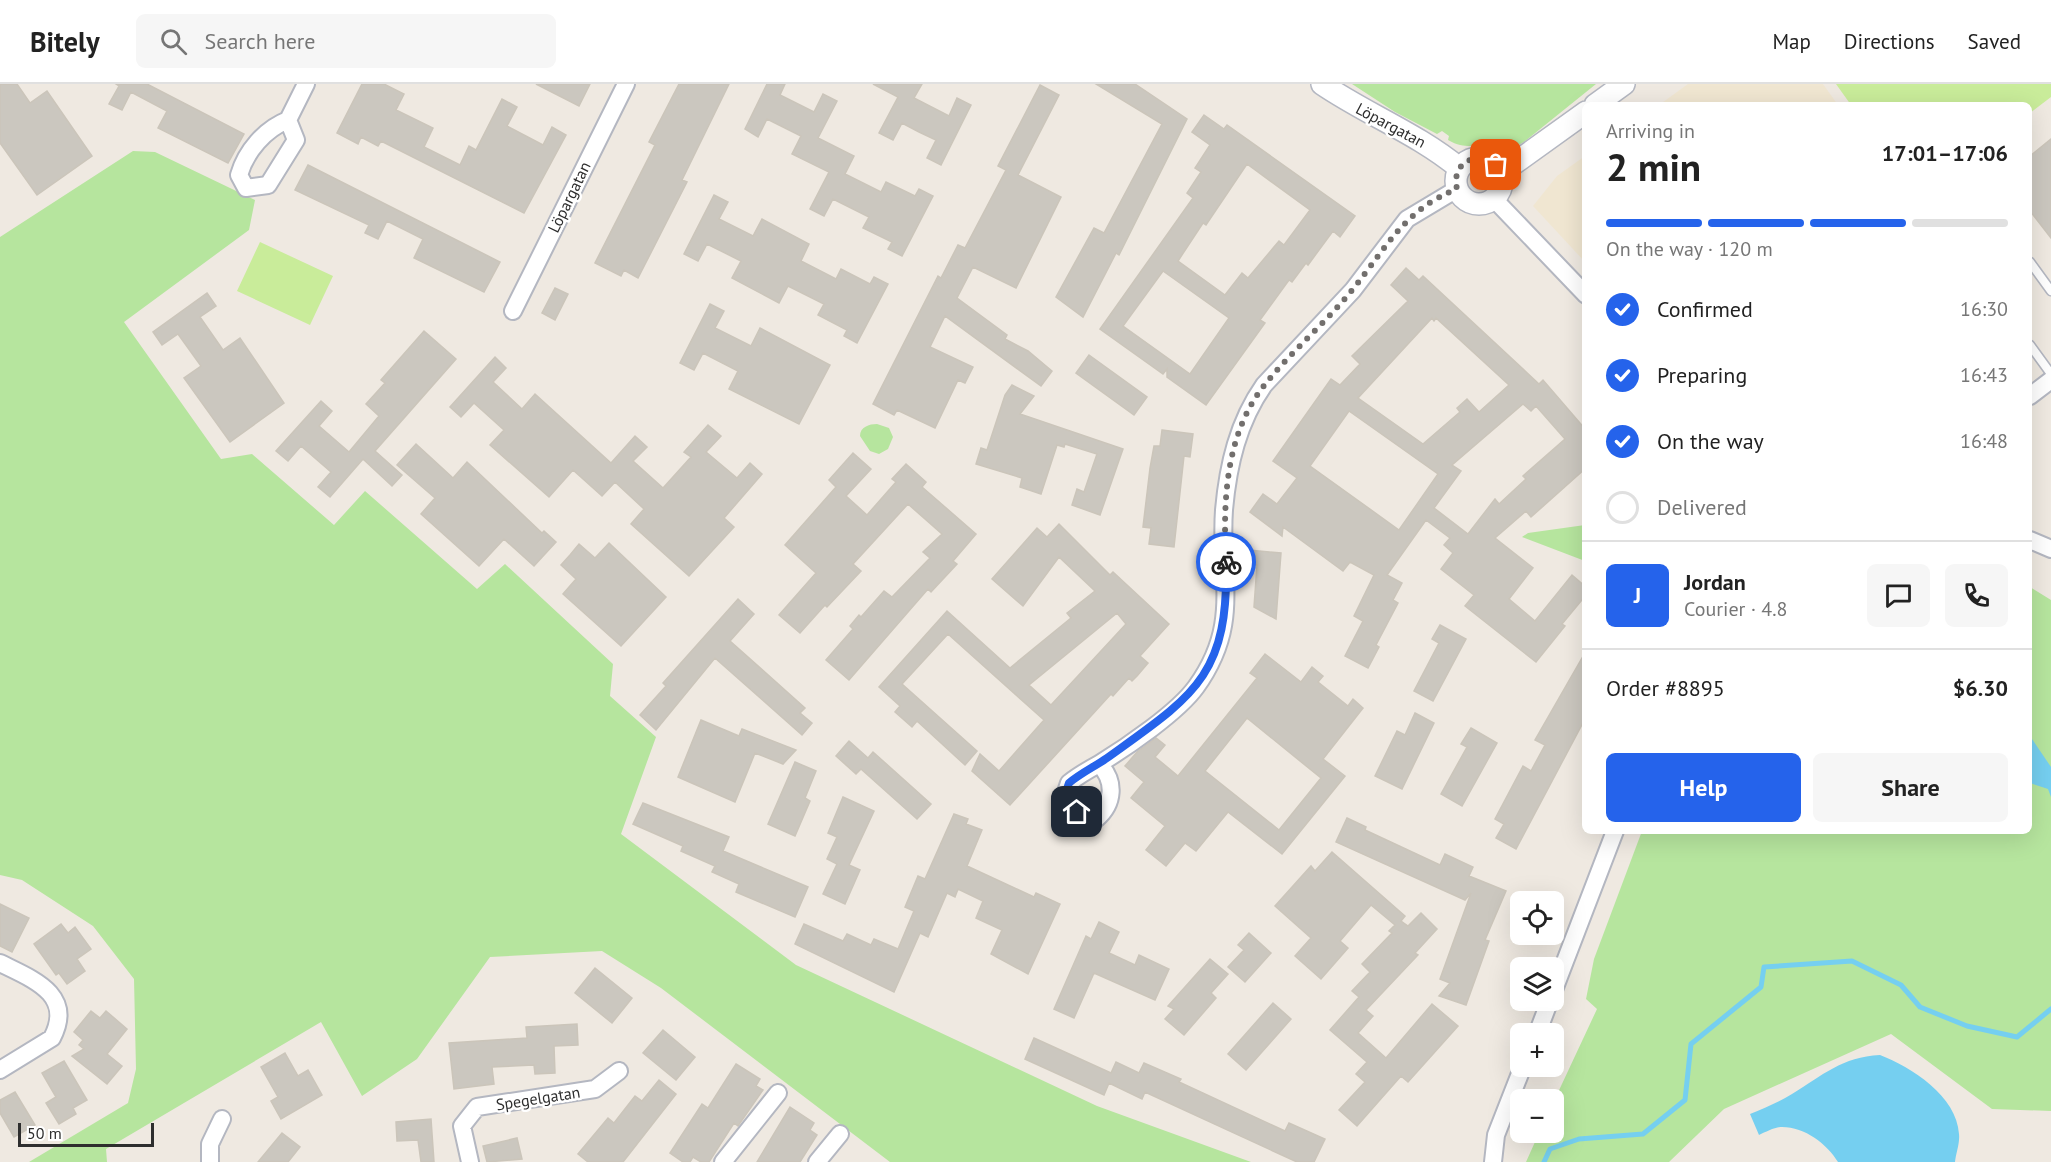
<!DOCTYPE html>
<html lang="en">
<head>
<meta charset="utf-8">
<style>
  :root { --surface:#fff; --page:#f6f6f6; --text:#222; --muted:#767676; --line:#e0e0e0; --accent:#2563eb }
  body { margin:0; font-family:"PT Sans",sans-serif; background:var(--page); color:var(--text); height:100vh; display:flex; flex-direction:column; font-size:22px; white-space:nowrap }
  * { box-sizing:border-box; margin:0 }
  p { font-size:20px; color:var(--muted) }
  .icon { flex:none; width:33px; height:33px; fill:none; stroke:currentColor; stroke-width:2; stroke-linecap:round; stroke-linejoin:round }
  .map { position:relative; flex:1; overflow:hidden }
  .drawer { position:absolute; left:1582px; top:18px; width:450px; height:732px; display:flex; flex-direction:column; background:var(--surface); border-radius:9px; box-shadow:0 6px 24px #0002 }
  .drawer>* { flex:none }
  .fabs { position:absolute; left:1510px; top:807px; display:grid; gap:12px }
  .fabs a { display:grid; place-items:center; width:54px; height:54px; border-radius:9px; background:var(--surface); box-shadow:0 6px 24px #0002; font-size:30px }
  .scale { position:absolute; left:18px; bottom:15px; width:136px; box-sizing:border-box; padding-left:6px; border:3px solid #2e2e2e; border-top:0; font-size:16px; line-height:21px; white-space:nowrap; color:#2e2e2e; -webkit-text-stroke:4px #fff; paint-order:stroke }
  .pin { position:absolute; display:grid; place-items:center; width:51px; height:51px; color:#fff; margin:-26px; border-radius:12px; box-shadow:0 3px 9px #0006 }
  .courier { position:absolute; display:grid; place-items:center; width:60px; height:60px; margin:-30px; border:4px solid #2563eb; border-radius:50%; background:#fff; color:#222; box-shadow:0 2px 8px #0007 }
  .summary em { font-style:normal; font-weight:700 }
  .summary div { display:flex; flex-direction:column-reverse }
  .summary { display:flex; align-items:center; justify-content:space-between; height:102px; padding:0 24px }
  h1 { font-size:39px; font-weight:700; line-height:45px }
  .bar { display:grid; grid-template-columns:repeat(4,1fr); gap:9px 6px; align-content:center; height:72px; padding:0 24px }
  .bar i { height:8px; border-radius:4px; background:var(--line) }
  .bar .active { background:var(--accent) }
  .bar p { grid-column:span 4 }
  .line { display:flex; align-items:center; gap:15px; padding:0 24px; border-top:2px solid var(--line) }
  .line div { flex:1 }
  .round { display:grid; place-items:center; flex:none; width:63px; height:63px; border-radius:9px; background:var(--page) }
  ol { padding:0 24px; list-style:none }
  li { display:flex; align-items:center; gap:18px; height:66px }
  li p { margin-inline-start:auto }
  li .icon { padding:6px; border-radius:50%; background:var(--accent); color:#fff; stroke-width:4 }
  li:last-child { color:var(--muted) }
  li i { width:33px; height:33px; border:3px solid var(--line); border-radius:50% }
  .primary-button { display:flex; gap:12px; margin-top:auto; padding:12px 24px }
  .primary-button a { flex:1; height:69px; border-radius:9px; background:var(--accent); color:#fff; font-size:24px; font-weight:700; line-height:69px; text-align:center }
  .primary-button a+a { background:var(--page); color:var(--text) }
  header { display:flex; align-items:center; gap:36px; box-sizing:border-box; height:84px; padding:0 30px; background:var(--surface); border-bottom:2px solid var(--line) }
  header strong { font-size:28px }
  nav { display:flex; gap:33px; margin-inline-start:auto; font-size:21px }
  .search { width:420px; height:54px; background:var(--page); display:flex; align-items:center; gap:15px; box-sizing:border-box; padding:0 21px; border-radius:9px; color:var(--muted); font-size:22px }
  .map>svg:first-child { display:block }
  .education { fill:#f0e6d1 }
  .green { fill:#b6e59e }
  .pitch { fill:#c9ec9a }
  .water { fill:#75cff0 }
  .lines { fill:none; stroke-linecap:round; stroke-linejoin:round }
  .stream { stroke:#75cff0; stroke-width:5 }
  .building { fill:#cbc7bf; stroke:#cbc5ba; stroke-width:1.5; fill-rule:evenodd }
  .service-casing { stroke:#b4b7c1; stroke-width:11 }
  .minor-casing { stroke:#b4b7c1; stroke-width:20 }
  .tertiary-casing { stroke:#b4b7c1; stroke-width:24 }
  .service { stroke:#fff; stroke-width:8 }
  .minor { stroke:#fff; stroke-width:16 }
  .tertiary { stroke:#fff; stroke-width:21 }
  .done { stroke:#726f6d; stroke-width:6; stroke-dasharray:0 10.8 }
  .route { stroke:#2563eb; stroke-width:8 }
  .labels { text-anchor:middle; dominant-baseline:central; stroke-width:5; stroke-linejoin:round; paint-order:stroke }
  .street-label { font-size:16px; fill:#2e2e2e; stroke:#fff }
</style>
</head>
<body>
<header>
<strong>Bitely</strong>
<div class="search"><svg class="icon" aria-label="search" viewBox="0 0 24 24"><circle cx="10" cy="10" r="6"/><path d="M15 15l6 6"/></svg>Search here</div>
<nav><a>Map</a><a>Directions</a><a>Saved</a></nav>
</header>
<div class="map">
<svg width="2051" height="1078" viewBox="0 0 2051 1078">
  <rect width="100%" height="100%" fill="#efe9e1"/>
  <path class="education" d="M 1688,0 L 1823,0 L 1838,21 L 1659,21 Z
    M 1585,72 L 1585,178 L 1533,122 L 1557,92 Z"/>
  <path class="green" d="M 1352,0 L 1596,0 L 1524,58 C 1515,63 1504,69 1493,66 C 1488,65 1484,62 1479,62 C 1466,62 1460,63 1448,56 L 1449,52 L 1442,47 L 1437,50 L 1395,28 Z
    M 133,67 L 155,68 L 255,116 L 249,146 L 124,238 L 221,375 L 252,370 L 334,441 L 365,407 L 477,505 L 505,480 L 613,580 L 610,612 L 656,653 L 621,750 L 796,881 L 1097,1022 L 1251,1078 L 890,1078 L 661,904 L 602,867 L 490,873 L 417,975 L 362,1012 L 321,938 L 106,1065 L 107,1078 L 29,1078 L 128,1019 L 136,985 L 134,895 L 93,842 L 22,796 L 0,791 L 0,153 Z
    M 877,340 L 889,344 L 893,353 L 888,365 L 879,370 L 870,367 L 860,352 C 860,343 869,340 877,340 Z
    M 1585,441 L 1585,477 L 1522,453 L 1528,449 Z
    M 2030,503 L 2051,516 L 2051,1027 L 1992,1025 L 1891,950 L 1724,1025 L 1669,1078 L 1526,1078 L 1539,1049 L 1554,1048 L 1554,1017 L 1597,925 L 1586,915 L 1594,875 L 1642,747 L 2030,747 Z"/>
  <path class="pitch" d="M 1836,0 L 2051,0 L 2051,13 L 2030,29 L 2030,21 L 1851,21 Z
    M 260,158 L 333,192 L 310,241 L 237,207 Z"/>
  <path class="water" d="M 2030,652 L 2051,683 L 2051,713 L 2048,705 L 2030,699 Z
    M 1880,971 C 1911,983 1957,1012 1959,1050 C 1960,1059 1956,1069 1955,1078 L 1838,1078 C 1827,1060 1805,1043 1782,1043 C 1775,1043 1766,1048 1759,1051 L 1750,1030 C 1764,1024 1779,1018 1792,1010 C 1823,991 1842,973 1880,971 Z"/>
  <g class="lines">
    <path class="stream" d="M 1544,1078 L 1550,1065 L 1579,1055 L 1643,1050 L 1685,1016 L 1691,960 L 1761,903 L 1764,883 L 1852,877 L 1901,901 L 1920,923 L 1967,942 L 2017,953 L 2051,925"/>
  </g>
  <path class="building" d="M 0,0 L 17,0 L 30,19 L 47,7 L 92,72 L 37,111 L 0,59 Z
    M 116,0 L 147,0 L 244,50 L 228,79 L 158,44 L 167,27 L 131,8 L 122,26 L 109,20 L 119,2 Z
    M 362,0 L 384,0 L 404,10 L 396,26 L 433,44 L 424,63 L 460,81 L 469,62 L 476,66 L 502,15 L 517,23 L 507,42 L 543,61 L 552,43 L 566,51 L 524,129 L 381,57 L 378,62 L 361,53 L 358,60 L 337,49 Z
    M 536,0 L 590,0 L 579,22 Z
    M 679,0 L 729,0 L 682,96 L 687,98 L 638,194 L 624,186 L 621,192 L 595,179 L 655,61 L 649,58 Z
    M 767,0 L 785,0 L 780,11 L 814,28 L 823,10 L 837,17 L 818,54 L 854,72 L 845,90 L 881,108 L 886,98 L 915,112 L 919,105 L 933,112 L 902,172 L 888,165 L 892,158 L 863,144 L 869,133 L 833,115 L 824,132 L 810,125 L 829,88 L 792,70 L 801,52 L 767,35 L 758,53 L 745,45 Z
    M 873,0 L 922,0 L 914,14 L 949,32 L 957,14 L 971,21 L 941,81 L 927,74 L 936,56 L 919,48 L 902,39 L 893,56 L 879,49 L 898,13 Z
    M 1096,0 L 1135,0 L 1187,35 L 1119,171 L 1116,169 L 1083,233 L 1056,213 L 1094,144 L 1104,149 L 1162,40 Z
    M 1040,1 L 1059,11 L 1018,91 L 1061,113 L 1016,204 L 973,183 L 957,214 L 1007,251 L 1005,255 L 1028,267 L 1052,287 L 1041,302 L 945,232 L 930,263 L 973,283 L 965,299 L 958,296 L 935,344 L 897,326 L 894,331 L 873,320 L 938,192 L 941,194 L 958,161 L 965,164 L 1006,86 L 998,82 Z
    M 1204,31 L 1224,45 L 1227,41 L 1355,132 L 1340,153 L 1333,147 L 1308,181 L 1306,179 L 1292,198 L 1289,196 L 1260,236 L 1265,239 L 1206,321 L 1167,293 L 1167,285 L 1163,290 L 1100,245 L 1193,114 L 1187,109 L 1201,88 L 1195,84 L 1210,61 L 1192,48 ZM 1247,80 L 1310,126 L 1284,161 L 1279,157 L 1248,194 L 1242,189 L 1225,211 L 1178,177 L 1203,139 L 1206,141 ZM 1163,187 L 1229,234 L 1190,290 L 1123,242 Z
    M 2051,55 L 2051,154 L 2030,127 L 2030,72 Z
    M 308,81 L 500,178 L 484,208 L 414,174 L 423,155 L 387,137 L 378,155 L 365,149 L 369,141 L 295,106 Z
    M 714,111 L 728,118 L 719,135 L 753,152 L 762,135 L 809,160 L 801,177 L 836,195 L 841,185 L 870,200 L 874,193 L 888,200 L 857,259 L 844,252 L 847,246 L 818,231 L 824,220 L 788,202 L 779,219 L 732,194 L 741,177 L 707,160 L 698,177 L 684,170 Z
    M 1406,184 L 1419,196 L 1423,192 L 1539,300 L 1543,296 L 1586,346 L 1586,384 L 1531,433 L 1526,427 L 1495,454 L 1533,484 L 1509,515 L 1535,537 L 1572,491 L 1586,503 L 1586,511 L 1562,540 L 1565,542 L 1536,578 L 1465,522 L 1474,511 L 1441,485 L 1453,469 L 1444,461 L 1450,454 L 1426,436 L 1387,491 L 1402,499 L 1393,516 L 1398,519 L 1376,561 L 1379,563 L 1368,584 L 1345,572 L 1363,537 L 1354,532 L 1374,491 L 1350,478 L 1343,487 L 1283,443 L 1282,452 L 1250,428 L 1263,410 L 1277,420 L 1297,394 L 1273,377 L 1331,295 L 1340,301 L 1360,280 L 1352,272 L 1408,217 L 1391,201 ZM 1432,234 L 1434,237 L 1436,234 L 1509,301 L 1479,328 L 1467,315 L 1457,324 L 1460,328 L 1423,360 L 1358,314 ZM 1523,320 L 1531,327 L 1536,322 L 1565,355 L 1523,392 L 1526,395 L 1499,420 L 1495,415 L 1468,450 L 1434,424 L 1461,387 L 1452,381 ZM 1349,327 L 1438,390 L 1399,446 L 1310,382 Z
    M 555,204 L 568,210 L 555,236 L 542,229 Z
    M 207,209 L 216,222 L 200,233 L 223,266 L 240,254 L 284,319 L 230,358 L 184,294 L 201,282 L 178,250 L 162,261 L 153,248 Z
    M 710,220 L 724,227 L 715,244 L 751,262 L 760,244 L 830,281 L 799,340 L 729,305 L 738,287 L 703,269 L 694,286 L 680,279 Z
    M 424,247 L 456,275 L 375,367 L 402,391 L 392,402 L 363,375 L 330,413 L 318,403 L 331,388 L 301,362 L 288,377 L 276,367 L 321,317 L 332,327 L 319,342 L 349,368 L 379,332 L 366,320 L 385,299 L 381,296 Z
    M 1089,271 L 1147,313 L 1134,331 L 1076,289 Z
    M 495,273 L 506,284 L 493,298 L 522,325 L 535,310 L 611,379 L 635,352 L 647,363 L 633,377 L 663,404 L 691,373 L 684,368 L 708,341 L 721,352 L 706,368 L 737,394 L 750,379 L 762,390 L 724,434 L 734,443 L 689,492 L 631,440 L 644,425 L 615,398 L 602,412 L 573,386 L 549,413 L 490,361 L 504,346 L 474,319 L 461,333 L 450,323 Z
    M 1012,301 L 1034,312 L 1020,330 L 1123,365 L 1100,431 L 1072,421 L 1077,405 L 1084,408 L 1097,370 L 1065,360 L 1064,363 L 1057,361 L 1041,410 L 1020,403 L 1022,394 L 976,380 L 981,364 L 987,366 L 1005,311 Z
    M 1162,346 L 1193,350 L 1190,373 L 1184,372 L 1174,463 L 1149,460 L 1151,444 L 1143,443 L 1150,384 L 1154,362 L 1160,362 Z
    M 416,360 L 453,394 L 467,378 L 542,449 L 544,447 L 556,458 L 534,482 L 504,455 L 479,482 L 421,430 L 435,414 L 397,381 Z
    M 853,369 L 871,385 L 846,412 L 867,431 L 896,398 L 892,395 L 906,380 L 926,398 L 922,403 L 976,450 L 953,477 L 957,480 L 931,508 L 928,505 L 849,596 L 826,576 L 853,545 L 850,542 L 859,531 L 861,533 L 884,507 L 892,513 L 930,474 L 923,468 L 942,450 L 908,420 L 853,480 L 861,487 L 827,523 L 825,521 L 800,549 L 779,531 L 816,489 L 785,461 L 836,403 L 829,396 Z
    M 1059,440 L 1110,491 L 1113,488 L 1169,540 L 1140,572 L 1148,579 L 1137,592 L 1132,597 L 1129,594 L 1113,612 L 1111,610 L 1010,721 L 972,687 L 980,670 L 999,687 L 1044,636 L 948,550 L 902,600 L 977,667 L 965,681 L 917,637 L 912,643 L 895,628 L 900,622 L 879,603 L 947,527 L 1010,584 L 1071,534 L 1067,529 L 1095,507 L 1059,473 L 1023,522 L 992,495 L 1037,444 L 1047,453 ZM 1117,529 L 1126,540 L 1051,621 L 1029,601 Z
    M 609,459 L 666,513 L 621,562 L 563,510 L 576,495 L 561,481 L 570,471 L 579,460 L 595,474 Z
    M 1249,466 L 1281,469 L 1276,535 L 1254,523 L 1257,481 L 1248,480 Z
    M 738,515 L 754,530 L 730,557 L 805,624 L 800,629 L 812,639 L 802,651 L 715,574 L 656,646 L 640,631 L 666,602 L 663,599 Z
    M 1440,541 L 1466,555 L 1433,617 L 1414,607 L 1439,559 L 1432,555 Z
    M 1586,567 L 1586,633 L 1516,765 L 1496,754 L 1504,740 L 1495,735 L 1523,682 L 1531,687 L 1545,661 L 1535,656 Z
    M 1265,570 L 1301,598 L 1312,583 L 1323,592 L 1318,598 L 1348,622 L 1353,615 L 1363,624 L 1323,675 L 1345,692 L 1282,770 L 1228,728 L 1196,767 L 1185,759 L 1166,782 L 1146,766 L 1165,742 L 1131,714 L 1144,698 L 1125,682 L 1137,668 L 1156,654 L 1165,661 L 1155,673 L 1178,692 L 1257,594 L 1250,589 ZM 1247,634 L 1321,694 L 1279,746 L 1205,687 Z
    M 1415,629 L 1434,639 L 1402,705 L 1375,692 L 1397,647 L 1405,651 Z
    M 701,636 L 739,652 L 742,645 L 796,666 L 783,680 L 755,669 L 735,718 L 678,693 Z
    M 1471,644 L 1497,659 L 1462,722 L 1441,710 L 1467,663 L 1461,660 Z
    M 849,657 L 868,674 L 873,668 L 931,720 L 917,735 L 861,685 L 856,690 L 836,672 Z
    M 795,678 L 816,687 L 805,714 L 810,717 L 795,752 L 768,740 Z
    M 843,713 L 874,727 L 849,781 L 860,786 L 845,820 L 823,810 L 837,780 L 827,775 L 837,753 L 828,749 Z
    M 643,719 L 729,753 L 723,767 L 808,803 L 795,833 L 736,808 L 739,800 L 712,788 L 715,782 L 681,767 L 683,762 L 633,740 Z
    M 954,730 L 968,735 L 966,740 L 982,746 L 967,782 L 1034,813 L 1036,809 L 1060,820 L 1028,890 L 991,870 L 1002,846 L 976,834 L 983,817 L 958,805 L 955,813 L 947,809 L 928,853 L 920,849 L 894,908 L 795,860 L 804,840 L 843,857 L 847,850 L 871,861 L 874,855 L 898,865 L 914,827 L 905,823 L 918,792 L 925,795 Z
    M 1347,734 L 1366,743 L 1365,746 L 1440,781 L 1445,770 L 1473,783 L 1469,792 L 1506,807 L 1485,856 L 1489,857 L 1466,921 L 1439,912 L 1450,899 L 1440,895 L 1471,809 L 1465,816 L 1336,758 Z
    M 1332,768 L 1405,832 L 1401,837 L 1408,842 L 1421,829 L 1437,845 L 1415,869 L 1418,871 L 1366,926 L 1373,932 L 1358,949 L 1386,974 L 1432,920 L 1458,942 L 1408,998 L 1401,992 L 1357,1042 L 1339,1026 L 1365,998 L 1356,990 L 1367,978 L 1330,946 L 1359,913 L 1352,907 L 1370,888 L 1362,880 L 1392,849 L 1389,847 L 1395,841 L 1371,821 L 1340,857 L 1348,864 L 1321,895 L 1295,872 L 1311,854 L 1275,822 L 1311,782 L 1315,787 Z
    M 0,820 L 29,834 L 12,868 L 0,862 Z
    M 1099,838 L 1119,848 L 1109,869 L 1135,881 L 1139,871 L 1169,885 L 1155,916 L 1094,889 L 1074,934 L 1054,925 L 1086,852 L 1091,855 Z
    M 61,840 L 68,849 L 75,843 L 91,865 L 77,875 L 85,887 L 67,900 L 59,889 L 56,891 L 34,860 Z
    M 1249,849 L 1271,869 L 1245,898 L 1228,883 L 1244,866 L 1238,861 Z
    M 1210,875 L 1228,890 L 1211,909 L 1216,914 L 1184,951 L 1165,935 L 1174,925 L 1168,922 Z
    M 595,884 L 632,914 L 612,939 L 575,909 Z
    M 1273,919 L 1291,935 L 1246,986 L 1228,970 Z
    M 91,927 L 100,934 L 106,927 L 127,945 L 107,970 L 122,982 L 107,1000 L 72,972 L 84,965 L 79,961 L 83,956 L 74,948 Z
    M 577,940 L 578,961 L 554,962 L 555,989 L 535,990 L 534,981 L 492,983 L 494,1000 L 454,1005 L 449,959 L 527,954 L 526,943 Z
    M 663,946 L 695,973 L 676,996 L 643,969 Z
    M 1034,954 L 1111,989 L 1116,978 L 1139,989 L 1144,979 L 1181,995 L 1179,998 L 1285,1047 L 1289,1039 L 1325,1055 L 1314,1078 L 1297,1078 L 1145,1008 L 1142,1015 L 1109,999 L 1104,1011 L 1025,975 Z
    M 285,969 L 298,992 L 308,986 L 322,1011 L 281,1035 L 271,1017 L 278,1013 L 261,983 Z
    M 64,977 L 87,1016 L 73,1024 L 76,1030 L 59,1040 L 46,1019 L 56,1013 L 42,989 Z
    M 736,980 L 760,995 L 756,1002 L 763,1006 L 738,1042 L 734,1039 L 709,1078 L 701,1078 L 693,1073 L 690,1078 L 683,1078 L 670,1069 L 702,1020 L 708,1024 Z
    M 659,996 L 676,1010 L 623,1078 L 588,1078 L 578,1070 L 608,1034 L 614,1039 L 635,1012 L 642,1017 Z
    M 15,1008 L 35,1041 L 14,1053 L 0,1029 L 0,1016 Z
    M 790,1023 L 814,1039 L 810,1046 L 817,1051 L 800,1078 L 757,1078 Z
    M 431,1035 L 434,1078 L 421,1078 L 418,1056 L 397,1057 L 396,1038 Z
    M 282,1049 L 300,1063 L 288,1078 L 258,1078 Z
    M 517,1054 L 522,1075 L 487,1078 L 483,1062 Z"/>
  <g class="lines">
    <defs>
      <path id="service" d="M 2030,178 L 2051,207
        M 2030,261 L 2051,290"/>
      <path id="minor" d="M 288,36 L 296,56 L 268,101 L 246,104 L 239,91 C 246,67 265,45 288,36 L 306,0
        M 1494,115 L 1586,211
        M 513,227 L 626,0
        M 2030,312 L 2051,296
        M 2030,456 L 2051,465
        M 1099,680 C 1116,697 1114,720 1096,735 C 1080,732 1072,725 1065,711 L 1069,699 C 1079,691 1088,686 1099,680 C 1127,663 1178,628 1196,603 C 1242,539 1219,495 1224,426 C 1228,381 1238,338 1264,301 L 1353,206 L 1407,135 L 1457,105
        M 0,879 C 32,895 75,910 52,954 L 0,986
        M 1554,906 L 1615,747
        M 1537,950 L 1550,916
        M 210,1078 L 210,1060 L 222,1035
        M 470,1078 L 462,1042 L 477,1023 L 595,1005 L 619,987
        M 723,1078 L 778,1009
        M 817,1078 L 840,1050
        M 1493,1078 L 1496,1051 L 1523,982"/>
      <path id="tertiary" d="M 1322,0 C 1366,30 1418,50 1459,84
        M 1595,21 L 1624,0
        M1456 97a23 23 0 1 1 46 0a23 23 0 1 1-46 0Z
        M 1501,89 L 1586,28"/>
    </defs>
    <use href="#service" class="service-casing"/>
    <use href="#minor" class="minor-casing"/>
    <use href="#tertiary" class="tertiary-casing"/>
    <use href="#service" class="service"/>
    <use href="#minor" class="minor"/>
    <use href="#tertiary" class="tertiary"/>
  </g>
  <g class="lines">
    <path class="done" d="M 1226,478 C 1223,419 1225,352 1263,303 C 1290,268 1326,239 1353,205 C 1386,164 1405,125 1457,105 C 1453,88 1462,75 1479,74 L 1496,81"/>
    <path class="route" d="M 1077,728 L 1065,711 L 1069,699 C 1081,689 1094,683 1107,674 C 1193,612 1229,593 1226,478"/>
  </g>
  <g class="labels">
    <g class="street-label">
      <text transform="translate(1391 41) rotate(28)">Löpargatan</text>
      <text transform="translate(569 113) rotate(-64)">Löpargatan</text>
      <text transform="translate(538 1014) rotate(-9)">Spegelgatan</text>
    </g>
  </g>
</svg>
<div class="fabs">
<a><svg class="icon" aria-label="locate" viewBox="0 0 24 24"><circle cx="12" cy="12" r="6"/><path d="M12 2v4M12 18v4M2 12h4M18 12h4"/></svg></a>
<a><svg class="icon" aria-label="layers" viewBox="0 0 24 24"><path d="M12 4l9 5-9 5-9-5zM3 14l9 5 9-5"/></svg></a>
<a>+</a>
<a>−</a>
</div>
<div class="scale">50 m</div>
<div class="pin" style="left:1496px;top:81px;background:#ea580c"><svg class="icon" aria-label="bag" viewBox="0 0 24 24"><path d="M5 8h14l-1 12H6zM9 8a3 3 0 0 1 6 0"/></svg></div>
<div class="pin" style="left:1077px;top:728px;background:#1f2937"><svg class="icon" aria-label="home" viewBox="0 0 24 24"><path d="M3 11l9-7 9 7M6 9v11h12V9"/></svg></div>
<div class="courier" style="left:1226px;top:478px"><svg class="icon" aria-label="bike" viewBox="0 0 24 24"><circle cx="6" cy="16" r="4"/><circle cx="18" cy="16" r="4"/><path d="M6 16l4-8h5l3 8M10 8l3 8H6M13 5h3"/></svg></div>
<section class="drawer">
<div class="summary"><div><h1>2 min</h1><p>Arriving in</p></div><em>17:01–17:06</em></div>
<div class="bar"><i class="active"></i><i class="active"></i><i class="active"></i><i></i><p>On the way · 120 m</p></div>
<ol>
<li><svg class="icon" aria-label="check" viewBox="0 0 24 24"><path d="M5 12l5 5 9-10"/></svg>Confirmed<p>16:30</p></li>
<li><svg class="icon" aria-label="check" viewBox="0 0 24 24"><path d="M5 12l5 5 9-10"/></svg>Preparing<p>16:43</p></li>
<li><svg class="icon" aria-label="check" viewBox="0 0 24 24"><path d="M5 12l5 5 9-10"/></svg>On the way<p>16:48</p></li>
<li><i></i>Delivered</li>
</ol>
<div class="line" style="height:108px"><b class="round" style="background:var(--accent);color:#fff">J</b><div><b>Jordan</b><p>Courier · 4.8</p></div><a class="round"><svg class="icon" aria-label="chat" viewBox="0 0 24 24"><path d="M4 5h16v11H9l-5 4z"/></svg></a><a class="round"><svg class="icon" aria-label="phone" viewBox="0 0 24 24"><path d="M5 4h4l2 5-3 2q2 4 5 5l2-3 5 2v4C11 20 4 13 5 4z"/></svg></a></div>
<div class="line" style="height:78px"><div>Order #8895</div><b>$6.30</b></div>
<div class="primary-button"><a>Help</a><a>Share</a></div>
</section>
</div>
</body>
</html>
